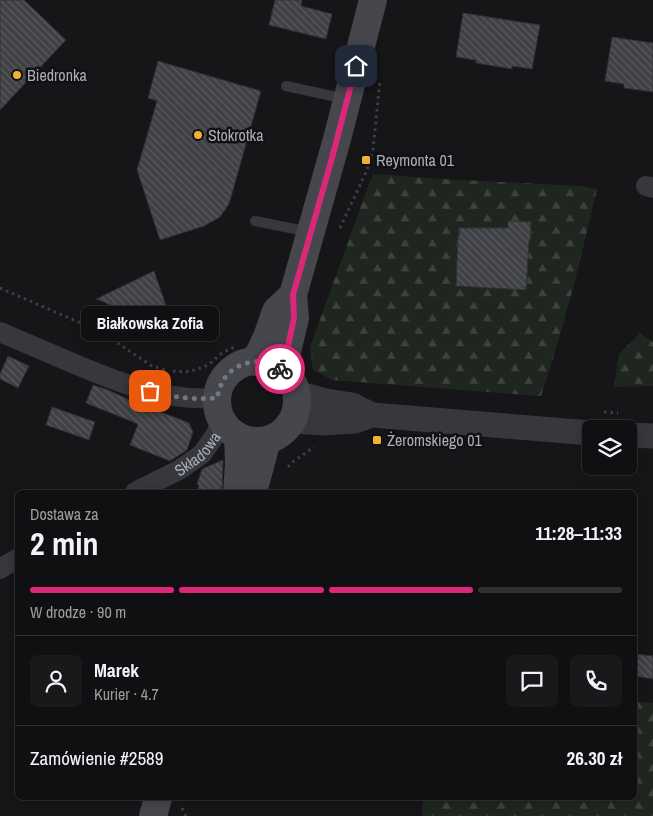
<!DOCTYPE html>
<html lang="pl">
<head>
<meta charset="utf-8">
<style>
  :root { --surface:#101012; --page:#19191b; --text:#f1f3f6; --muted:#9c9d9f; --line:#303032; --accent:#db2777 }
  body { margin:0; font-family:"Archivo Narrow",sans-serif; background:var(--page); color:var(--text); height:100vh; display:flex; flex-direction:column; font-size:19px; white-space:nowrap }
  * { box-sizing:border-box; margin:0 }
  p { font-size:16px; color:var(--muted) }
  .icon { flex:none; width:28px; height:28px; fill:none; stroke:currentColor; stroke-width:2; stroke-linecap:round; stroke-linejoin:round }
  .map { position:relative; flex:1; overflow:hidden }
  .side { position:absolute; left:15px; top:490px; width:622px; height:310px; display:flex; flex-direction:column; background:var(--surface); border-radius:8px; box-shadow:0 2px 12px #0003,0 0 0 1px var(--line) }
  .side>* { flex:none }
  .tools { position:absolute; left:582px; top:420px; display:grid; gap:10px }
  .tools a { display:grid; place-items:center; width:55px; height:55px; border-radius:8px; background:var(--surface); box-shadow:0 2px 12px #0003,0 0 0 1px var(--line); font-size:25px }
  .pin { position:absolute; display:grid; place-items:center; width:42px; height:42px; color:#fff; margin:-21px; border-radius:10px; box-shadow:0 2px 8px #0006 }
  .courier { position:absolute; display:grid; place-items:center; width:50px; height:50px; margin:-25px; border:4px solid #db2777; border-radius:50%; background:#fff; color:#222; box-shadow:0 1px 6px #0007 }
  .bubble { position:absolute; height:35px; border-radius:8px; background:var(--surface); box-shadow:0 2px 12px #0003,0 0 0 1px var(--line); font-size:16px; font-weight:700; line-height:35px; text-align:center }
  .overview em { font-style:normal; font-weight:700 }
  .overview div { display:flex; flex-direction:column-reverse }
  .overview { display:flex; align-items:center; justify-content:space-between; height:85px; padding:0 15px }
  h1 { font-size:32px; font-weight:700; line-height:38px }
  .bar { display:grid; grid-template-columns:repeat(4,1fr); gap:8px 5px; align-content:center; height:60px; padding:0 15px }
  .bar i { height:6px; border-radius:4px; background:var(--line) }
  .bar .current { background:var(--accent) }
  .bar p { grid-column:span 4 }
  .line { display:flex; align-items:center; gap:12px; padding:0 15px; border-top:1px solid var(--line) }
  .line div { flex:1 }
  .round { display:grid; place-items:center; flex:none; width:52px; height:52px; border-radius:8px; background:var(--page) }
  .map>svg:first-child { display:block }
  .forest { fill:url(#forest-firs) }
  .building { fill:url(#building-back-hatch); stroke:#303034 }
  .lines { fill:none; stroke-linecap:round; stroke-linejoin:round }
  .path { stroke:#3d3f44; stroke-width:3; stroke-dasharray:2.5 4; stroke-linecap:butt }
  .service { stroke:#37383d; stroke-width:10 }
  .minor { stroke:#37383d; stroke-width:20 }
  .tertiary { stroke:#37383d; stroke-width:25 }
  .secondary { stroke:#45474d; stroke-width:28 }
  .done { stroke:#757880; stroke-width:5; stroke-dasharray:0 9 }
  .route { stroke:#db2777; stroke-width:6 }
  .poi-dot { fill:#f2b134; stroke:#111113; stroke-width:2 }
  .labels { text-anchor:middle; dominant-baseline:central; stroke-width:5; stroke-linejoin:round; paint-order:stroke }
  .poi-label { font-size:16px; fill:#a8adb8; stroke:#111113; text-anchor:start }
  .street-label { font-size:16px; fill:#a8adb8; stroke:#111113 }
</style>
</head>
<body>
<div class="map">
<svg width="653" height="816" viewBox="0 0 653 816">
  <defs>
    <pattern id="forest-firs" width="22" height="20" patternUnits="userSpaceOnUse" patternTransform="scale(1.25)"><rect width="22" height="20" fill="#1e261f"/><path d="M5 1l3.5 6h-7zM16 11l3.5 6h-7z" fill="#3c433d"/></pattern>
    <pattern id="building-back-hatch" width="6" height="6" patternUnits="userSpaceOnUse" patternTransform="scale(1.25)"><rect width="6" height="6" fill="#404145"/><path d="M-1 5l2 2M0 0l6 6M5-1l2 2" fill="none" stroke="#595a5e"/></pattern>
  </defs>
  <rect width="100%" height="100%" fill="#161618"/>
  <path class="forest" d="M 373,174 L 443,179 L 580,186 L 597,189 C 581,259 564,328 541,396 L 332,380 L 313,370 L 310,347 L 365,195 Z
    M 640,333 L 653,342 L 653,386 L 614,387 L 619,354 Z
    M 635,702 L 653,703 L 653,816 L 422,816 L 423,798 L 635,798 Z"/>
  <path class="building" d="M 0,0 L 24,0 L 66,40 L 0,110 Z
    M 275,0 L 302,0 L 301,6 L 332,14 L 326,39 L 269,25 Z
    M 463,13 L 540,25 L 532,69 L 512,66 L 512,69 L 476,63 L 476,60 L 456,57 Z
    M 612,37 L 653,43 L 653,92 L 624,88 L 624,84 L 605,81 Z
    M 158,61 L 261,91 L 229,204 L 220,217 L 204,226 L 160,240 L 137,170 L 157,101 L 148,98 Z
    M 508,221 L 531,222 L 530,241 L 529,241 L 526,290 L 456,286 L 458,236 L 459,236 L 459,228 L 508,228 Z
    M 154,271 L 168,311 L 166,312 L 170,330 L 96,299 Z
    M 8,356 L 29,366 L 18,388 L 0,379 L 0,374 Z
    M 93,385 L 108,390 L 145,407 L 146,406 L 189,423 L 193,432 L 187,450 L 170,461 L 130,445 L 138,424 L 86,403 Z
    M 52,407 L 95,422 L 89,440 L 46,425 Z
    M 223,460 L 222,492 L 197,492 L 199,485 L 197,484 L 202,469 Z
    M 635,654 L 653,656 L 653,679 L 635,676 Z"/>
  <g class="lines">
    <path class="path" d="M 340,228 L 367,170 L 373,149 L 380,81
      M 0,288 L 99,331 L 152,366 L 167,370
      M 173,371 L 184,372 L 195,370 L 208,365 L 222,353 L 234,347
      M 604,412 L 618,413
      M 288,467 L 294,461 L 314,447
      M 182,808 L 186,816"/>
    <path class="service" d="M 286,86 L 346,99
      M 255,221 L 310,232"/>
    <g class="minor">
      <path d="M 646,186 L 653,188"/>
      <path d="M 0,332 C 23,342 47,352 70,362 C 117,382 166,402 217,398"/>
      <path id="s1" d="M 135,492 L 179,470 L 202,454 L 216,434 L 222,420"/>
      <path d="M 0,569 L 18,558"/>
    </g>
    <path class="tertiary" d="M 297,393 L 326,401 L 352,405 L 372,415 L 591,433
      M 292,421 L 324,423 L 355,421 L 372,415
      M 629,435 L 653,436"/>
    <path class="secondary" d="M217 401a40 40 0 1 1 80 0a40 40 0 1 1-80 0Z
      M 255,362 L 267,337 L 276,311 L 293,295
      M 286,374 L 286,356 L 295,318 L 293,295 L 337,139 L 373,0
      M 237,492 L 239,464 L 238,436
      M 253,492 L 267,440
      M 153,816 L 158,798"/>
  </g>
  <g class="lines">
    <path class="done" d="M 150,391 C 171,397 195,400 217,398 C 219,390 221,383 226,376 C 239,361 264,356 280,369"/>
    <path class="route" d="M 280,369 L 286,374 L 286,356 L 294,318 L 293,295 L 332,158 L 356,66"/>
  </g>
  <g class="poi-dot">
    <circle cx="17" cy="75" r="5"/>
    <circle cx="198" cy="135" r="5"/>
    <rect x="361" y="155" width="10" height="10" rx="2.5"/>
    <rect x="372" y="435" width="10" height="10" rx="2.5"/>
  </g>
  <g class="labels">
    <g class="poi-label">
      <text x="27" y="75">Biedronka</text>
      <text x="208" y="135">Stokrotka</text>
      <text x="376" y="160">Reymonta 01</text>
      <text x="387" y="440">Żeromskiego 01</text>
    </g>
    <g class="street-label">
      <text stroke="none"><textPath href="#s1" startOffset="74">Składowa</textPath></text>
    </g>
  </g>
</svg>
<div class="tools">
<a><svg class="icon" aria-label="layers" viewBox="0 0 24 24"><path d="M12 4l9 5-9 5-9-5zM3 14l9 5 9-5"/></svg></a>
</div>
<div class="pin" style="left:150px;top:391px;background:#ea580c"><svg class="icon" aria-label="bag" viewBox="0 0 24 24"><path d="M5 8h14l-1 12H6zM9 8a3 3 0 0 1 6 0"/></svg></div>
<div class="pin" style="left:356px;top:66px;background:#1f2937"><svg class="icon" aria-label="home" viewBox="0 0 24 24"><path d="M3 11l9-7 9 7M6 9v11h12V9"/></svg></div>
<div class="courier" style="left:280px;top:369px"><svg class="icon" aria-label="bike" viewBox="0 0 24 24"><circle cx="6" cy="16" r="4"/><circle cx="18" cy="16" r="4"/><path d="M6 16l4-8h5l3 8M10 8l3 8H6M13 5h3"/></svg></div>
<div class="bubble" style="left:81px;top:306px;width:138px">Białkowska Zofia</div>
<section class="side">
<div class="overview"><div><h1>2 min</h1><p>Dostawa za</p></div><em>11:28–11:33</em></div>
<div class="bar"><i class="current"></i><i class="current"></i><i class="current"></i><i></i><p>W drodze · 90 m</p></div>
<div class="line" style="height:90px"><a class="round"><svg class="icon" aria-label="person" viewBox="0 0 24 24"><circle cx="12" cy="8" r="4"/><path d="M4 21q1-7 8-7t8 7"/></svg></a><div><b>Marek</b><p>Kurier · 4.7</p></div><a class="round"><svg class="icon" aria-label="chat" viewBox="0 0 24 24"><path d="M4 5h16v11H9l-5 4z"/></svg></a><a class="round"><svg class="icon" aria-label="phone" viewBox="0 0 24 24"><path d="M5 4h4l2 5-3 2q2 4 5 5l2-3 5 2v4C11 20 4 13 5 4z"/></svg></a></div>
<div class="line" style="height:65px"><div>Zamówienie #2589</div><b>26.30 zł</b></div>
</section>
</div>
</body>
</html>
